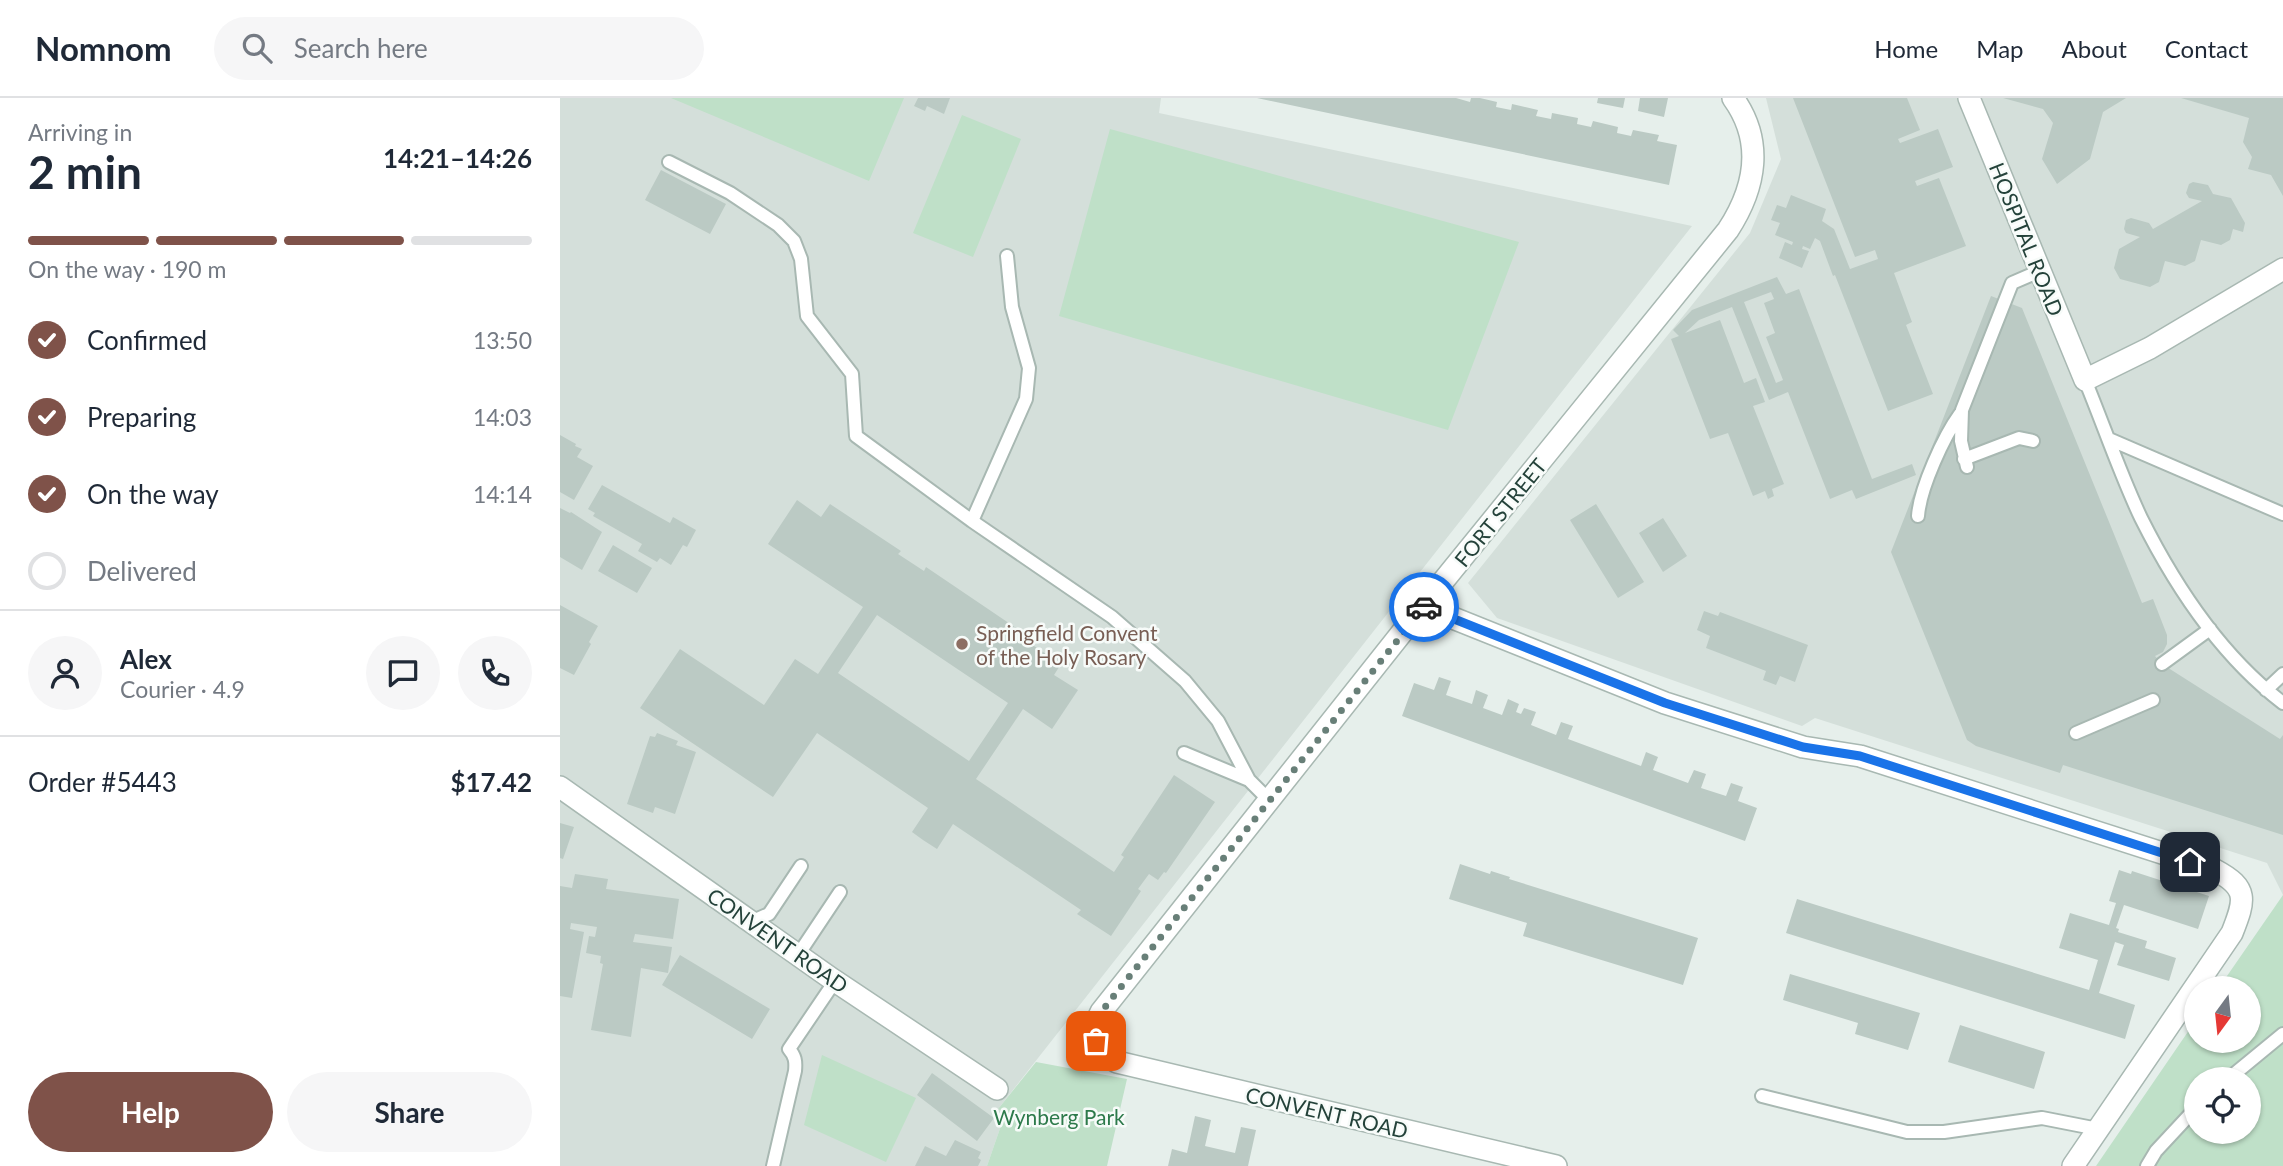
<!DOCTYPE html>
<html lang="en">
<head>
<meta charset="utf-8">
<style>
  :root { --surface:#fff; --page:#f6f6f7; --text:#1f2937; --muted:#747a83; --line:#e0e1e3; --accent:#7f5249 }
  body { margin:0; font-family:Lato,sans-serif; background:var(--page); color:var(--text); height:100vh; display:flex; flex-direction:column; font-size:26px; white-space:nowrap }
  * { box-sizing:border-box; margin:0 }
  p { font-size:23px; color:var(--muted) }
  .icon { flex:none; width:38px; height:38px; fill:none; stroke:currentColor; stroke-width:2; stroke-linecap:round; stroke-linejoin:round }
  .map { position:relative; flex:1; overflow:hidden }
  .drawer { display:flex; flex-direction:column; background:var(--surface); width:560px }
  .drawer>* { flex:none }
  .needle { width:46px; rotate:195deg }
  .controls { position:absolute; left:1624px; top:878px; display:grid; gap:14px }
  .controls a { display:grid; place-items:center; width:77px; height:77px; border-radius:50%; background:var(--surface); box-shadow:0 2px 5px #0004; font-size:35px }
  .pin { position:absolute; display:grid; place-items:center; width:60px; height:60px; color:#fff; margin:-30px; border-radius:14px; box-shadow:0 4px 10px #0006 }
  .courier { position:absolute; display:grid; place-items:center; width:70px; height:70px; margin:-35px; border:5px solid #1a73e8; border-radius:50%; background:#fff; color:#222; box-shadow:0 2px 9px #0007 }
  .summary em { font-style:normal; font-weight:700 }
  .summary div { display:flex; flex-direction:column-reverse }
  .summary { display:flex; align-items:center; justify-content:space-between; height:119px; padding:0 28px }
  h1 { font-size:46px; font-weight:700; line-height:52px }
  .bar { display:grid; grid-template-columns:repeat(4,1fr); gap:10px 7px; align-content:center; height:84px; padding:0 28px }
  .bar i { height:9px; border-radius:5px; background:var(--line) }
  .bar .active { background:var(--accent) }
  .bar p { grid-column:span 4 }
  .line { display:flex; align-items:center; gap:18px; padding:0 28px; border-top:2px solid var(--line) }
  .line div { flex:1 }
  .round { display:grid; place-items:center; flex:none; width:74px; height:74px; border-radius:37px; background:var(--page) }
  ol { padding:0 28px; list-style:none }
  li { display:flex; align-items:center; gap:21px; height:77px }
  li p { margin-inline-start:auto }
  li .icon { padding:7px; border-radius:50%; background:var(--accent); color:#fff; stroke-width:4 }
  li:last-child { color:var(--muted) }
  li i { width:38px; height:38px; border:4px solid var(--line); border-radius:50% }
  .primary-button { display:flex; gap:14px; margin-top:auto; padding:14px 28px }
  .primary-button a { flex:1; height:80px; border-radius:42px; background:var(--accent); color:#fff; font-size:28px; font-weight:700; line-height:80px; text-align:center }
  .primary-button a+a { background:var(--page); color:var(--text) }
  header { display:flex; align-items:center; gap:42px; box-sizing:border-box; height:98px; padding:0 35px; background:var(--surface); border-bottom:2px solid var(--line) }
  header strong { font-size:33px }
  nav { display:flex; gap:38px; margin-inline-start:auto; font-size:24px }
  .search { width:490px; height:63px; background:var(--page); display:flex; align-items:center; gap:18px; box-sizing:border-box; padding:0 24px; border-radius:38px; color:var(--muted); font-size:26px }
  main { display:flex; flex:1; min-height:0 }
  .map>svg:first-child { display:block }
  .built { fill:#d4dfda }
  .green { fill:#bfe0c8; fill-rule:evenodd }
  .building { fill:#bbcac4; fill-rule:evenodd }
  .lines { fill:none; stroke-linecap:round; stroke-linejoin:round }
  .lane-casing { stroke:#a8b8b2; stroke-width:16 }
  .street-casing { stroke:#a8b8b2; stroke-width:24 }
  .lane { stroke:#fff; stroke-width:12 }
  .street { stroke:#fff; stroke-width:21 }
  .done { stroke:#687f78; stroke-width:7; stroke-dasharray:0 12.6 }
  .route { stroke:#1a73e8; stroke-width:9 }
  .education-dot { fill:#8d6e63; stroke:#f7fbf9; stroke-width:2.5 }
  .labels { text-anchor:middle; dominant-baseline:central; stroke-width:5; stroke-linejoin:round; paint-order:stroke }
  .street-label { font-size:21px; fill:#24423a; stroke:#f7fbf9 }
  .education-label { font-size:21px; fill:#785e54; stroke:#f7fbf9; text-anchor:start }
  .park-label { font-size:21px; fill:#2d7a4b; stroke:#f7fbf9 }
</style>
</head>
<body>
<header>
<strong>Nomnom</strong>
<div class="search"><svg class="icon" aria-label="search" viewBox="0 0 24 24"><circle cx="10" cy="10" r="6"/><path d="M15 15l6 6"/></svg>Search here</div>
<nav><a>Home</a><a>Map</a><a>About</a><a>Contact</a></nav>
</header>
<main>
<section class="drawer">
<div class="summary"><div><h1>2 min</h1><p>Arriving in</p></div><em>14:21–14:26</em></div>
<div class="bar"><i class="active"></i><i class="active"></i><i class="active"></i><i></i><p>On the way · 190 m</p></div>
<ol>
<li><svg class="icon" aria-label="check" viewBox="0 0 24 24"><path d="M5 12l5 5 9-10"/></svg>Confirmed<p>13:50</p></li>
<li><svg class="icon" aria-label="check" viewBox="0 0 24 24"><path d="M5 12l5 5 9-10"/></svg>Preparing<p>14:03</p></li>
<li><svg class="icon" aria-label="check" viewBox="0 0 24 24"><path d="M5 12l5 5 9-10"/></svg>On the way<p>14:14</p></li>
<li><i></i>Delivered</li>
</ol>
<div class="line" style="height:126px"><a class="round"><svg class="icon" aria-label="person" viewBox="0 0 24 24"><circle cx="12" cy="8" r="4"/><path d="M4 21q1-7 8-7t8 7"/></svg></a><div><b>Alex</b><p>Courier · 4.9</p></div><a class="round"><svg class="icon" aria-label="chat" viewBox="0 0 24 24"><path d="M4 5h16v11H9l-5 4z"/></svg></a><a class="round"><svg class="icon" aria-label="phone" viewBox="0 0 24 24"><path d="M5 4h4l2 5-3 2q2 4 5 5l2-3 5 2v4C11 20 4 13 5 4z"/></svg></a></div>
<div class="line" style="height:91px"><div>Order #5443</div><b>$17.42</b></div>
<div class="primary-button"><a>Help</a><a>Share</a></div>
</section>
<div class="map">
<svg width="1723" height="1068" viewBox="0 0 1723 1068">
  <rect width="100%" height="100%" fill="#e6efeb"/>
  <path class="built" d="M 0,0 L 601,0 L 599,15 L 1132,128 L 438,1011 L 445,1016 L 427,1068 L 0,1068 Z
    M 1206,0 L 1723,0 L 1723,797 L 1707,765 L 1255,620 L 1242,628 L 937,520 L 908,485 L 1190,135 L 1221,61 Z"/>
  <path class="green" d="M 111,0 L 344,0 L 309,83 Z
    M 402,17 L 461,41 L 413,159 L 353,135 Z
    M 550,31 L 959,144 L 888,332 L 499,218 Z
    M 1723,797 L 1723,1068 L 1536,1068 L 1636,922 L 1636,943 L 1689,943 L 1689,891 L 1658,891 ZM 1636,982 L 1689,982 L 1689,1034 L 1636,1034 Z
    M 262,957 L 356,1000 L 326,1064 L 244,1027 Z
    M 476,964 L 567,981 L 547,1068 L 427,1068 L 445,1016 L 438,1011 Z"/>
  <path class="building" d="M 358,0 L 390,0 L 384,16 L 367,8 L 365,13 L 354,8 Z
    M 697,0 L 896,0 L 910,4 L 911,0 L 920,0 L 937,4 L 936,9 L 951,12 L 952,6 L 978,12 L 976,18 L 991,21 L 992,15 L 1018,20 L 1017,26 L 1031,29 L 1033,23 L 1058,29 L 1057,35 L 1071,38 L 1073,32 L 1099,37 L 1097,43 L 1117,47 L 1109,87 Z
    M 1038,0 L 1065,0 L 1063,10 L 1037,5 Z
    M 1080,0 L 1108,0 L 1104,19 L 1078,13 Z
    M 1233,0 L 1347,0 L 1360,32 L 1338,41 L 1340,45 L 1378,31 L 1393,69 L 1355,83 L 1357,88 L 1379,80 L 1406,148 L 1334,175 L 1352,224 L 1346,227 L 1373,296 L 1328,313 L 1275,177 L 1273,178 L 1260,143 L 1255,140 L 1250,151 L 1243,148 L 1242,151 L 1249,153 L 1242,170 L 1219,160 L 1225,144 L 1232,147 L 1233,144 L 1215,137 L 1220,125 L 1211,122 L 1217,107 L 1226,110 L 1231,97 L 1266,111 L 1262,123 L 1274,131 L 1290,171 L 1318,161 L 1315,152 L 1295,159 Z
    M 1443,0 L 1566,0 L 1543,14 L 1530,61 L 1497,86 L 1482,61 L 1493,25 L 1483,11 Z
    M 1621,0 L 1723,0 L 1723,98 L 1711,77 L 1688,71 L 1692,59 L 1683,44 L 1689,20 Z
    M 101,72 L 166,106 L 150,136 L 85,102 Z
    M 1633,84 L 1648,87 L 1653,96 L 1671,100 L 1685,125 L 1683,134 L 1673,131 L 1670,142 L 1661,147 L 1641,142 L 1635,163 L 1625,168 L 1605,163 L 1599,184 L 1590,189 L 1560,181 L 1554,170 L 1559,151 L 1580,139 L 1566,135 L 1564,131 L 1566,122 L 1571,120 L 1589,125 L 1593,131 L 1642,103 L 1629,100 L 1626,95 L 1629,86 Z
    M 1217,179 L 1226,196 L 1239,191 L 1312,381 L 1352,366 L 1356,377 L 1296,401 L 1292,392 L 1270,401 L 1228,294 L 1209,302 L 1172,209 L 1139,222 L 1125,235 L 1160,222 L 1184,285 L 1196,280 L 1205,304 L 1193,308 L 1224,386 L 1212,391 L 1214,398 L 1208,401 L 1205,393 L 1193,398 L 1168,335 L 1150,341 L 1111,241 L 1119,238 L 1113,232 L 1132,212 ZM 1211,194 L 1214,201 L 1204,205 L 1215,235 L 1206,239 L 1223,282 L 1216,285 L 1184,204 Z
    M 1431,198 L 1462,210 L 1582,505 L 1593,501 L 1607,537 L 1607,546 L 1603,554 L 1595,558 L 1602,566 L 1720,641 L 1723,637 L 1723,737 L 1503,667 L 1500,675 L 1416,648 L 1407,642 L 1331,454 Z
    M 0,337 L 16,346 L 15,348 L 22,351 L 17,359 L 33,368 L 14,402 L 0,394 Z
    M 42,387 L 110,425 L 113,419 L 136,432 L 127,449 L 123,447 L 111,467 L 100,460 L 97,464 L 78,453 L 82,446 L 33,418 L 35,415 L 28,411 Z
    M 237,402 L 261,419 L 270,406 L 341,453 L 338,456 L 364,473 L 366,469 L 474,542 L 471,546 L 501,566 L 494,577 L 518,592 L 492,631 L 463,611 L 416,681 L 554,774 L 564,759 L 561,757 L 614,677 L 655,704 L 606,775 L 604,774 L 598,782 L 589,776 L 578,791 L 581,793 L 551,838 L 517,816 L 521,812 L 393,726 L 377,751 L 363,742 L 352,734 L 368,710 L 257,635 L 213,699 L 80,610 L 120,551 L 204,607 L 235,561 L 258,576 L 303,509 L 208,446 ZM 317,517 L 448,605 L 409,663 L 278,575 Z
    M 1036,406 L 1084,484 L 1058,500 L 1010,422 Z
    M 0,410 L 10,415 L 11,414 L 42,434 L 22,472 L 0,459 Z
    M 1103,420 L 1127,458 L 1103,474 L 1079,435 Z
    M 53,447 L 92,470 L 77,495 L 38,473 Z
    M 0,507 L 38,528 L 29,544 L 31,546 L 14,577 L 0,570 Z
    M 1144,513 L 1158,518 L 1160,514 L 1248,547 L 1235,584 L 1220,578 L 1216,587 L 1203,582 L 1206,573 L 1146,550 L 1150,538 L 1137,532 Z
    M 879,579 L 891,583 L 886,597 L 912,606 L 916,592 L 928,597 L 923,610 L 942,617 L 948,601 L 959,606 L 956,614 L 961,616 L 964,610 L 976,614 L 971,627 L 996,637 L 1001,624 L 1013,628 L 1008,641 L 1081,668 L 1086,654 L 1098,659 L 1093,672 L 1128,685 L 1134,672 L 1146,676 L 1141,690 L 1166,698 L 1171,685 L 1183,689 L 1178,703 L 1197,710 L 1185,743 L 842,618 L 854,585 L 874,592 Z
    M 97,635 L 118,643 L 116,647 L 136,654 L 115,716 L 95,709 L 93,715 L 67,706 L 90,638 L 95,639 Z
    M 0,725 L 14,729 L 3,761 L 0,760 Z
    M 900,766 L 930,776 L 931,773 L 950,779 L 949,781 L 1138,840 L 1123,887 L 963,838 L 967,825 L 889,801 Z
    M 1559,772 L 1571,776 L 1572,773 L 1649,798 L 1638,831 L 1564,807 L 1556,830 L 1559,831 L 1558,834 L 1587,843 L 1585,850 L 1616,860 L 1609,883 L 1557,867 L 1564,847 L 1555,844 L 1539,895 L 1575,907 L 1565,941 L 1226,835 L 1237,801 L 1529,892 L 1538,862 L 1499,850 L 1510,815 L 1549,827 L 1556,805 L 1549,803 Z
    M 15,776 L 48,781 L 46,791 L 119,801 L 113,841 L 75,836 L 73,844 L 112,849 L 108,875 L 81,870 L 71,939 L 31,932 L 43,866 L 40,865 L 41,858 L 26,855 L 29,838 L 35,839 L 37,829 L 11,825 L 10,831 L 24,834 L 12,900 L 0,898 L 0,788 L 12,790 Z
    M 120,857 L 210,911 L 192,941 L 102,887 Z
    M 1230,876 L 1360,915 L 1348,952 L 1295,936 L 1298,925 L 1223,902 Z
    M 1400,927 L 1485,954 L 1474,991 L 1388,964 Z
    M 372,975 L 434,1020 L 417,1043 L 357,997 Z
    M 635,1018 L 651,1022 L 645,1048 L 675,1055 L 681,1029 L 696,1032 L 688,1068 L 608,1068 L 612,1051 L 627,1055 Z
    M 395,1042 L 421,1054 L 418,1060 L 421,1062 L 418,1068 L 355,1068 L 365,1048 L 386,1058 Z"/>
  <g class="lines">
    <defs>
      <path id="lane" d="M 109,64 L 170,95 L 218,127 L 234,143 L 241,161 L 247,218 L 292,276 L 296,338 L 412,423 L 552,519 L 625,583 L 658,623 L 689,682 L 709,702
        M 1525,282 C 1544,328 1560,376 1581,420 C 1616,490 1661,558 1723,605
        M 1549,341 L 1723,416
        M 1404,361 L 1459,340 L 1473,343
        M 1407,369 L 1401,343 L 1402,312 L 1452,185 L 1480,173
        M 1358,418 C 1360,390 1384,338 1400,316
        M 412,423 L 466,301 L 469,270 L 452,209 L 447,158
        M 1602,566 L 1650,531
        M 1706,592 L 1723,576
        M 1516,635 L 1593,602
        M 624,655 L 689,682
        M 188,821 L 195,822 L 209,816 L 241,768
        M 238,857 L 280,794
        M 1667,982 L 1723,936
        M 1202,998 L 1347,1034 L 1384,1034 L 1482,1020 L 1538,1031
        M 213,1068 L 235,973 C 236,963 235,958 229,951 L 275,883
        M 1587,1068 L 1596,1053 L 1636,1010"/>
      <path id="street" d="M 1409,0 L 1525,282 L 1590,250 L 1723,171
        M 863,508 L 1105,605 L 1243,649 L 1300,658 L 1655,772 C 1689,790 1685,802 1672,835 L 1513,1068
        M 0,689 L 272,881 L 437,991
        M 996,1068 L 557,964 C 536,953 530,935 541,914 L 863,508 L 1168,132 C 1196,89 1204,43 1173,0"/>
    </defs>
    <use href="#lane" class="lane-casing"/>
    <use href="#street" class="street-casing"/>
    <use href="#lane" class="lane"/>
    <use href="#street" class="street"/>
  </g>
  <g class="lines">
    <path class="done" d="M 536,943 L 536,923 L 541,914 L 864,509"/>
    <path class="route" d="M 864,509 L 1105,605 L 1243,649 L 1300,658 L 1630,764"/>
  </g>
  <circle class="education-dot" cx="402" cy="546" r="7"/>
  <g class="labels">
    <g class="street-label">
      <text transform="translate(1467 141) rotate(68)">HOSPITAL ROAD</text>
      <text transform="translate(940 414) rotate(-51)">FORT STREET</text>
      <text transform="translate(218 842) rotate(35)">CONVENT ROAD</text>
      <text transform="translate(767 1014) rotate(13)">CONVENT ROAD</text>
    </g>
    <g class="education-label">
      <text x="416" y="534">Springfield Convent<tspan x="416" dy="24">of the Holy Rosary</tspan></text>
    </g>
    <g class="park-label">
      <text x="499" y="1018">Wynberg Park</text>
    </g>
  </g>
</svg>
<div class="controls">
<a><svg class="needle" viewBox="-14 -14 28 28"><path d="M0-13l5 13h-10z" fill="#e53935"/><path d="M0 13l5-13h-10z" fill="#747a83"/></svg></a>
<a><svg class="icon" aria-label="locate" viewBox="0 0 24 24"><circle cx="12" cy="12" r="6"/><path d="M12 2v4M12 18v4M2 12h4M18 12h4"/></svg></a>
</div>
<div class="pin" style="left:536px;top:943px;background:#ea580c"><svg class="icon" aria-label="bag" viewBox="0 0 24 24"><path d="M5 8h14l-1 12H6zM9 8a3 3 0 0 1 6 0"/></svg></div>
<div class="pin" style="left:1630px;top:764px;background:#1f2937"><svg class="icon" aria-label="home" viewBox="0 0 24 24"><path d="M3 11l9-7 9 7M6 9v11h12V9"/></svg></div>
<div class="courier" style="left:864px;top:509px"><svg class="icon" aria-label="car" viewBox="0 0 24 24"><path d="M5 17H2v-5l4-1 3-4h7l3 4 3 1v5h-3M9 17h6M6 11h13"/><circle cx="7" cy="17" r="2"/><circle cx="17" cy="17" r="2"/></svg></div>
</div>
</main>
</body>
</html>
